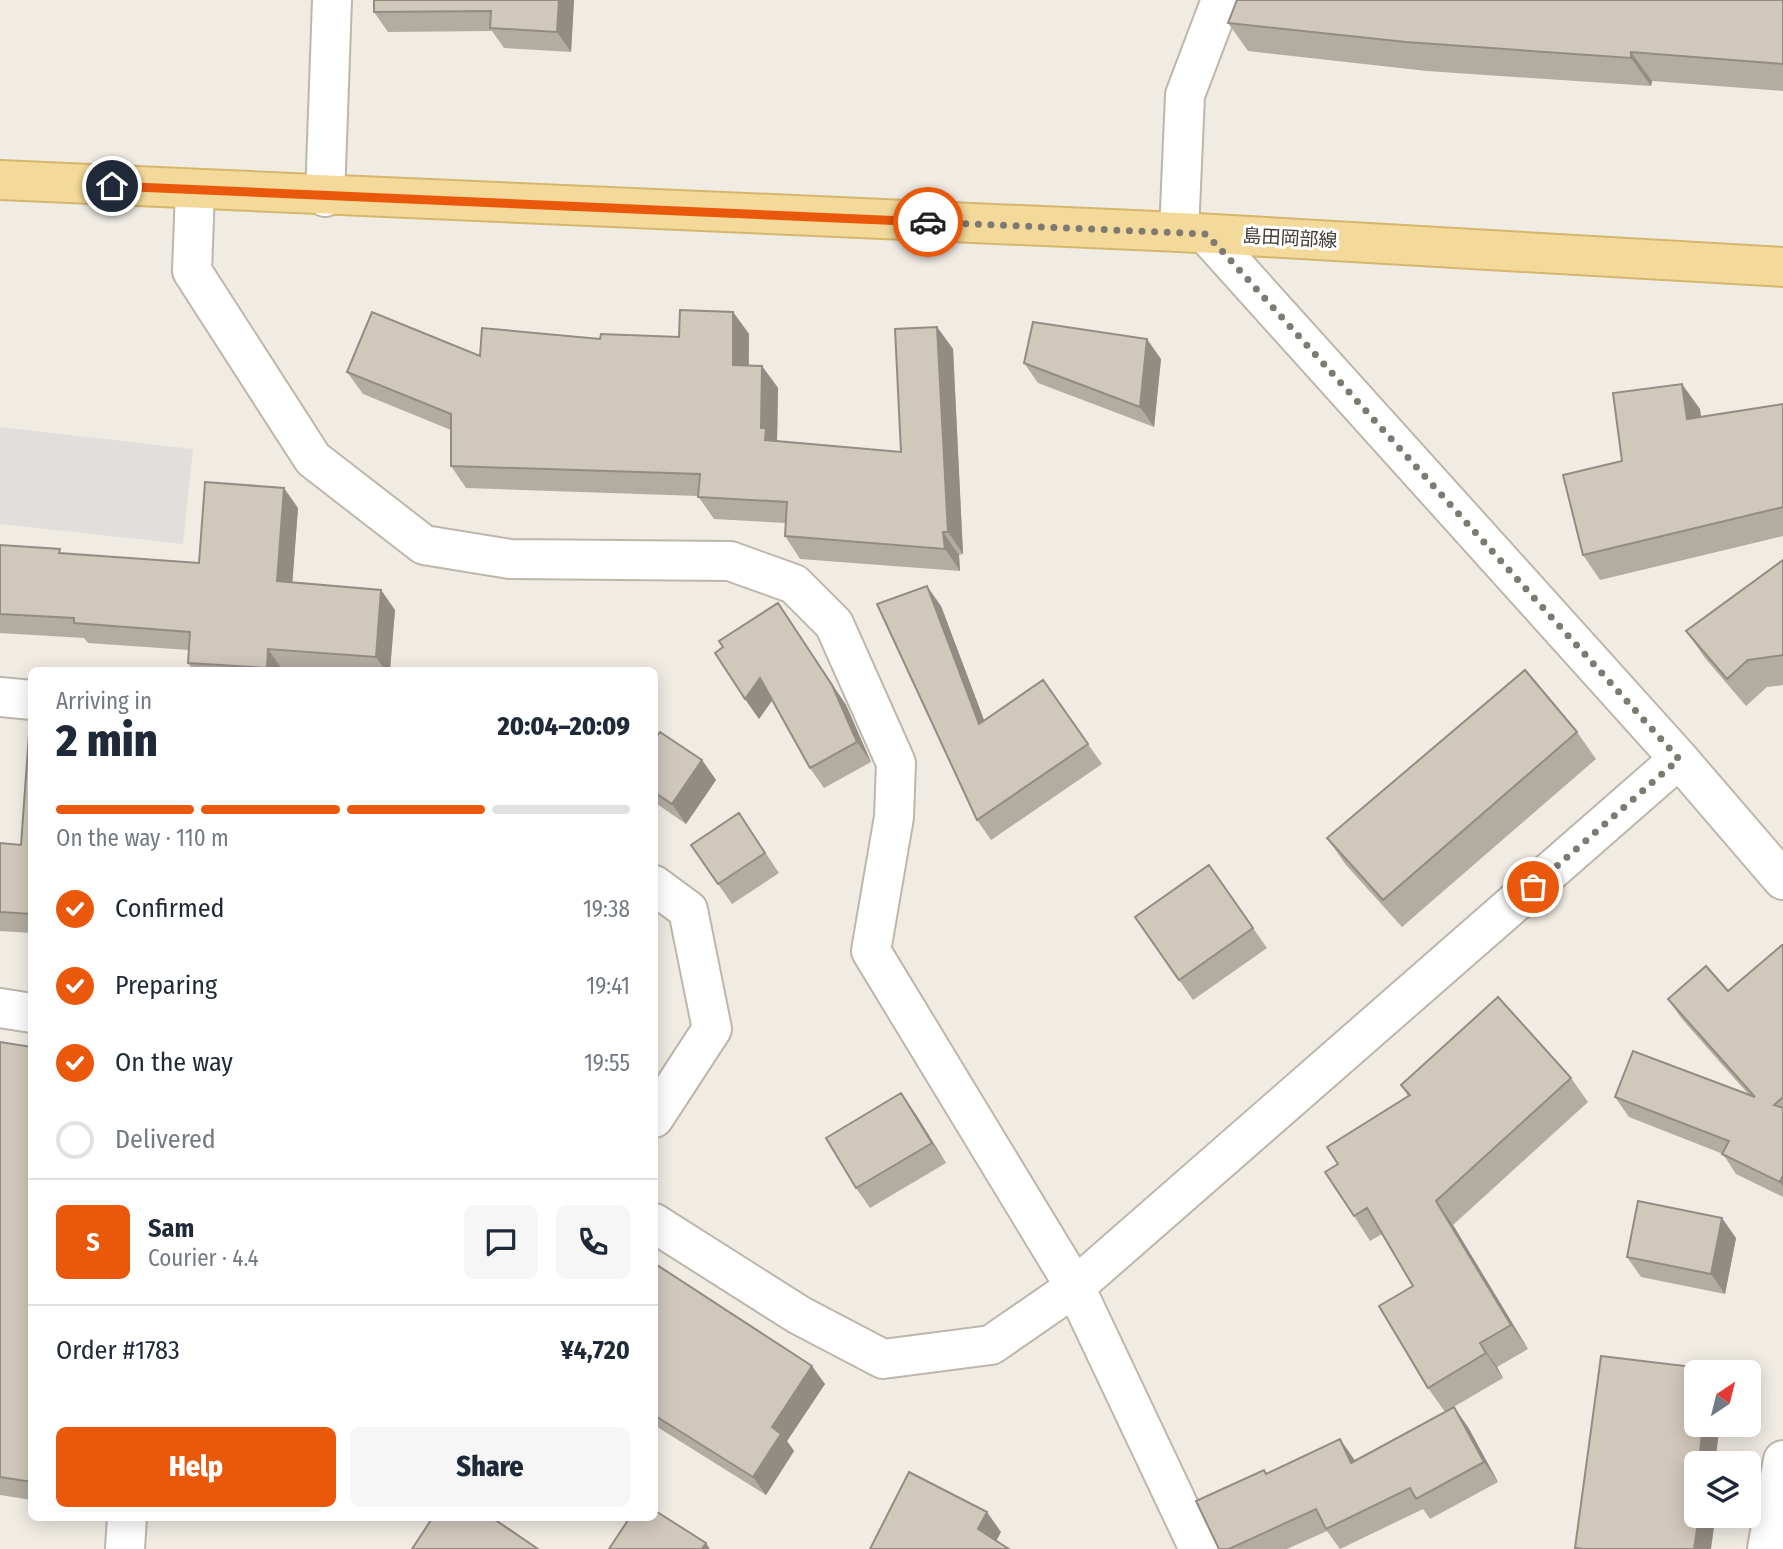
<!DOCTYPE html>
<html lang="en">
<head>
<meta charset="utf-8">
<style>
  :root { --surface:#fff; --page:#f6f6f7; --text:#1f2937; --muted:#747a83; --line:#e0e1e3; --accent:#ea580c }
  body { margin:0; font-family:"Fira Sans Condensed","Noto Sans JP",sans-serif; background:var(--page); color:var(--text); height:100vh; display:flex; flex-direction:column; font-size:26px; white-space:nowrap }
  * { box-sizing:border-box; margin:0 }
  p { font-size:23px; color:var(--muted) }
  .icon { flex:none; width:38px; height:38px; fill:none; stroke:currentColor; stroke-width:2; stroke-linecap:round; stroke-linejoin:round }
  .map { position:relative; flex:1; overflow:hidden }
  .side { position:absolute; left:28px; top:667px; width:630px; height:854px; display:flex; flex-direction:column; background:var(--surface); border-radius:10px; box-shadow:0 4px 18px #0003 }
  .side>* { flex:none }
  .needle { width:46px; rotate:35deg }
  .fabs { position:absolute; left:1684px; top:1360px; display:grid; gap:14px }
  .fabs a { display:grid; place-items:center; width:77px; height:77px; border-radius:10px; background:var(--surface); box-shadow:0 4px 18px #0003; font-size:35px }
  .pin { position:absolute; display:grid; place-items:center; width:60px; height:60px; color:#fff; margin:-30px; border:4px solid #fff; border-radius:50%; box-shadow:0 2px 7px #0007 }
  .courier { position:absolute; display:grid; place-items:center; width:70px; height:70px; margin:-35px; border:5px solid #ea580c; border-radius:50%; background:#fff; color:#222; box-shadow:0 2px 9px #0007 }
  .headline em { font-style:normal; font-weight:800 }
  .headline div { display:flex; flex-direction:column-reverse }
  .headline { display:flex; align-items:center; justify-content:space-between; height:119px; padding:0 28px }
  h1 { font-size:46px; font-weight:800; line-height:52px }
  .bar { display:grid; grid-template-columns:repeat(4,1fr); gap:10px 7px; align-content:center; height:84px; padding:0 28px }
  .bar i { height:9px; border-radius:5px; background:var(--line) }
  .bar .active { background:var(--accent) }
  .bar p { grid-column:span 4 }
  .line { display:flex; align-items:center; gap:18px; padding:0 28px; border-top:2px solid var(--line) }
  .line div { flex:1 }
  .round { display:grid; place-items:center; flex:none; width:74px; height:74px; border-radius:10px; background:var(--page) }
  ol { padding:0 28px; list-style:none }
  li { display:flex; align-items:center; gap:21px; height:77px }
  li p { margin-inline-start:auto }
  li .icon { padding:7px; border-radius:50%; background:var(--accent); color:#fff; stroke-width:4 }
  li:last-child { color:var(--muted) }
  li i { width:38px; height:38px; border:4px solid var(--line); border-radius:50% }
  .button { display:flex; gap:14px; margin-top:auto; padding:14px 28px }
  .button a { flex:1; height:80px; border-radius:10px; background:var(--accent); color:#fff; font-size:28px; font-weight:800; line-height:80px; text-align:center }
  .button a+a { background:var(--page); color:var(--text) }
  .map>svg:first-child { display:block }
  .parking { fill:#e1dfdc }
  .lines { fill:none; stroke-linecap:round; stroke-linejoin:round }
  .minor-casing { stroke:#bdb6ab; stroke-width:42 }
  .major-casing { stroke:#d5b66c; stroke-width:42 }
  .minor { stroke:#fff; stroke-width:38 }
  .major { stroke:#f3d99a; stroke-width:38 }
  .wall { fill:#b3aca1 }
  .shaded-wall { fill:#928c83 }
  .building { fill:#d0c8bb; stroke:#928c83; stroke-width:2 }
  .done { stroke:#7e7a72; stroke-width:7; stroke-dasharray:0 12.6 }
  .route { stroke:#ea580c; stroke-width:9 }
  .labels { text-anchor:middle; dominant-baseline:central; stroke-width:6; stroke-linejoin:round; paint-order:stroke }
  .street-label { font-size:19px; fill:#413c35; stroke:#fff }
</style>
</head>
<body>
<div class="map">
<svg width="1783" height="1549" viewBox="0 0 1783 1549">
  <rect width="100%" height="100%" fill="#f0ece4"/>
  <path class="parking" d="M 0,427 L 193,449 L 183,544 L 0,524 Z"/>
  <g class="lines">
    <defs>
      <path id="minor" d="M 195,191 L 192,271 L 313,459 L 424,545 L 510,559 L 730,561 L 794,584 L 834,624 L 896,763 L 894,817 L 871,951 L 1075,1287 L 1199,1549
        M 325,197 L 332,0
        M 1179,232 L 1185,95 L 1221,0
        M 1206,234 L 1679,759 L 1783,880
        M 0,697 L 32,700
        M 654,885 L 688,910 L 712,1029 L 654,1118
        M 0,1008 L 32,1013
        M 654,1223 L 799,1315 L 883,1359 L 991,1345 L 1075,1287 L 1679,759
        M 125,1549 L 127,1517
        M 1767,1549 L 1783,1460"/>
      <path id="major" d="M 0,180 L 1179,232 L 1783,267"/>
    </defs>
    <use href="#minor" class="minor-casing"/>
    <use href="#major" class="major-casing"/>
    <use href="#minor" class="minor"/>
    <use href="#major" class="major"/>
  </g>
  <path class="wall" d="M 574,0 L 571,52 L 504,48 L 492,31 L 388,32 L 374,12 Z
    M 1783,0 L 1783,91 L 1652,81 L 1651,86 L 1427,71 L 1248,51 L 1228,23 Z
    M 733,312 L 749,334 L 749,365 L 762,366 L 778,388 L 777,441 L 901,452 L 937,327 L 953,349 L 963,554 L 959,555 L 960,571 L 800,559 L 785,536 L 785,523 L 714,519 L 698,496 L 466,488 L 451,466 L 451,430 L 363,394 L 347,372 L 480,356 L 600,339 L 679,337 Z
    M 1161,359 L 1154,427 L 1038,383 L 1024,363 Z
    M 1783,404 L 1783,536 L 1600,580 L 1583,555 L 1622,461 L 1700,409 L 1701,417 Z
    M 298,508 L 292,583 L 381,590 L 395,610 L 390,670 L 193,670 L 188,663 L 189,650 L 88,643 L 84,638 L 0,633 L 0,545 L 63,554 L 199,563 Z
    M 1783,560 L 1783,685 L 1767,687 L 1746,706 L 1705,658 L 1686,631 Z
    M 778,603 L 846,705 L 871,762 L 824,788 L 810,768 L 772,700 L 759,719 L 745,699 L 723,647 Z
    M 941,606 L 984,720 L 1043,680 L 1102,764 L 991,840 L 977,820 Z
    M 32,720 L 32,933 L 0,931 L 0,843 L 21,845 Z
    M 1577,732 L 1596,759 L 1402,927 L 1346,865 L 1327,838 Z
    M 654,740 L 702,760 L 716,780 L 686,824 L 654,802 Z
    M 739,813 L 779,873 L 732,904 L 691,845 Z
    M 1209,865 L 1267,948 L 1193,1000 L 1135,917 Z
    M 1783,946 L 1783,1197 L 1736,1174 L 1723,1154 L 1629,1117 L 1615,1097 L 1749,1095 L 1682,1019 L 1668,999 L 1728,991 Z
    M 0,1042 L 32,1047 L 32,1500 L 0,1495 Z
    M 1571,1078 L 1588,1102 L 1453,1225 L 1528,1349 L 1497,1367 L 1503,1378 L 1445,1412 L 1428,1388 L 1413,1286 L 1382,1234 L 1370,1241 L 1354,1216 L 1338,1164 L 1408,1096 L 1401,1085 Z
    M 915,1113 L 946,1163 L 870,1208 L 856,1188 Z
    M 1736,1238 L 1725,1294 L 1641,1277 L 1627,1257 Z
    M 654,1263 L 825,1384 L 787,1441 L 794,1451 L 766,1495 L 654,1425 Z
    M 1468,1427 L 1498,1482 L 1430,1519 L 1423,1509 L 1340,1549 L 1327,1531 L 1287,1549 L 1219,1549 L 1354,1461 Z"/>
  <path class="shaded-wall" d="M 559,0 L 574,0 L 571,52 L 557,32 Z
    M 1631,52 L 1652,81 L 1651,86 L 1631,58 Z
    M 733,312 L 749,334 L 748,387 L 733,365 Z
    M 937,327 L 953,349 L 963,554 L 948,532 Z
    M 1147,339 L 1161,359 L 1154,427 L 1140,407 Z
    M 762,366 L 778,388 L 777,443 L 765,440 L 761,428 Z
    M 1682,384 L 1700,409 L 1704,445 L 1687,419 Z
    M 284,488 L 298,508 L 291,601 L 277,581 Z
    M 943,532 L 959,555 L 960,571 L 945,549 Z
    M 927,586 L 941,606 L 993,744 L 979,724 Z
    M 381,590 L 395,610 L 390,670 L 385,670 L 376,657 Z
    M 778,603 L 846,705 L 871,762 L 857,742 Z
    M 268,649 L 282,669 L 282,670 L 268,670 L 267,668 Z
    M 760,678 L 774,698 L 759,719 L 745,699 Z
    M 702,760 L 716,780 L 686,824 L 672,804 Z
    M 901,1093 L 915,1113 L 946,1163 L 932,1143 Z
    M 1783,1175 L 1783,1187 L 1780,1182 Z
    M 1436,1201 L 1453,1225 L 1528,1349 L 1511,1325 Z
    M 1722,1218 L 1736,1238 L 1725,1294 L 1711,1274 Z
    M 1480,1343 L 1497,1367 L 1503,1378 L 1486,1353 Z
    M 812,1366 L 825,1384 L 787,1441 L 794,1451 L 766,1495 L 753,1477 L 772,1427 Z
    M 1454,1407 L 1468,1427 L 1498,1482 L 1484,1462 Z
    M 1703,1424 L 1720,1424 L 1715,1463 L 1699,1463 Z
    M 1340,1439 L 1354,1459 L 1365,1483 L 1351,1463 Z
    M 987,1512 L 1001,1532 L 992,1549 L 978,1529 Z
    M 1699,1516 L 1712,1516 L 1715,1520 L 1711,1549 L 1694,1549 Z
    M 706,1543 L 710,1549 L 702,1549 Z"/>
  <path class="building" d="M 374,0 L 559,0 L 557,32 L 490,28 L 491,11 L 374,12 Z
    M 1237,0 L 1783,0 L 1783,64 L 1631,52 L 1631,58 L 1406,42 L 1228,23 Z
    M 680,310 L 733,312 L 733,365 L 762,366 L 761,428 L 766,428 L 765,440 L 901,452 L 895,329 L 937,327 L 948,532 L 943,532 L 945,549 L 785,536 L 787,502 L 698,497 L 700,474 L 451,466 L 451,414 L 347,372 L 372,312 L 480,356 L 482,328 L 600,339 L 601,334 L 679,337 Z
    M 1033,322 L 1147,339 L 1140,407 L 1024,363 Z
    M 1682,384 L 1687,419 L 1783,404 L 1783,507 L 1583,555 L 1563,475 L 1622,461 L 1613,393 Z
    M 205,482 L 284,488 L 277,581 L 381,590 L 376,657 L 268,649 L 267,668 L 188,663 L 190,632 L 74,623 L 74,618 L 0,614 L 0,545 L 60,549 L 59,553 L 199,563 Z
    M 1783,560 L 1783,655 L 1748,660 L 1727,679 L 1686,631 Z
    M 927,586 L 979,724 L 1043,680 L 1088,744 L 977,820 L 877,604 Z
    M 778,603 L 832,685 L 857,742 L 810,768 L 760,678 L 745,699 L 715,653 L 723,647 L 719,641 Z
    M 1525,670 L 1577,732 L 1383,900 L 1327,838 Z
    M 30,720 L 32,720 L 32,914 L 0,912 L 0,843 L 21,845 Z
    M 660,732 L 702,760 L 672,804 L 654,792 L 654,740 Z
    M 739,813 L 765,853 L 718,884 L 691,845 Z
    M 1209,865 L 1253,928 L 1179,980 L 1135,917 Z
    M 1782,945 L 1783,946 L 1783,1097 L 1774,1105 L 1783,1108 L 1783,1175 L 1780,1182 L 1722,1154 L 1729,1141 L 1615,1097 L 1633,1051 L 1755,1097 L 1668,999 L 1706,966 L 1728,991 Z
    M 1498,997 L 1571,1078 L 1436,1201 L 1511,1325 L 1480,1343 L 1486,1353 L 1428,1388 L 1379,1306 L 1413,1286 L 1367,1208 L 1354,1216 L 1325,1172 L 1338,1164 L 1327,1147 L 1410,1095 L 1401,1085 Z
    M 0,1042 L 32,1047 L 32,1482 L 0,1477 Z
    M 901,1093 L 932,1143 L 856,1188 L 826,1138 Z
    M 1638,1201 L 1722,1218 L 1711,1274 L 1627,1257 Z
    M 654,1263 L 812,1366 L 772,1427 L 781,1434 L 753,1477 L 654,1415 Z
    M 1601,1356 L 1710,1369 L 1709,1372 L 1696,1372 L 1696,1424 L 1703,1424 L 1699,1463 L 1696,1463 L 1696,1488 L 1694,1499 L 1696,1499 L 1696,1516 L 1699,1516 L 1694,1549 L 1584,1549 L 1575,1548 Z
    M 1454,1407 L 1484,1462 L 1416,1499 L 1410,1488 L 1326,1529 L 1316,1509 L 1229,1549 L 1219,1549 L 1196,1501 L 1264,1470 L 1266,1474 L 1340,1439 L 1351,1463 Z
    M 909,1472 L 987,1512 L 978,1529 L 1009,1549 L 870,1549 Z
    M 654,1510 L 706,1543 L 702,1549 L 609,1549 L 630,1517 L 654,1517 Z
    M 433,1517 L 491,1517 L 538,1549 L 412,1549 Z"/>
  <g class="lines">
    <path class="done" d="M 928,222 L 1206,234 L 1224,253 L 1679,759 L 1533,887"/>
    <path class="route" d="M 112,186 L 928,222"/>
  </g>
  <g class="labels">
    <g class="street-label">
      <text transform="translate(1290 238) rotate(3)">島田岡部線</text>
    </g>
  </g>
</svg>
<div class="fabs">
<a><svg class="needle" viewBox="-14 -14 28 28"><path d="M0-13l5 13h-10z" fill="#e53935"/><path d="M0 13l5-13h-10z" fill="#747a83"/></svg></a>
<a><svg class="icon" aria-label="layers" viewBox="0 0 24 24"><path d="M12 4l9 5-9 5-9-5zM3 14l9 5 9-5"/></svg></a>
</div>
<div class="pin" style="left:1533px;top:887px;background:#ea580c"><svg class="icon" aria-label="bag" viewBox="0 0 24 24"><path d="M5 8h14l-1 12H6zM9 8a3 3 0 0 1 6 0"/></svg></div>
<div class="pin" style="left:112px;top:186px;background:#1f2937"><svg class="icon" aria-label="home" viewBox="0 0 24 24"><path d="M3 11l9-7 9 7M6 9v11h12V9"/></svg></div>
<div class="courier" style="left:928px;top:222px"><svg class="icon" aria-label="car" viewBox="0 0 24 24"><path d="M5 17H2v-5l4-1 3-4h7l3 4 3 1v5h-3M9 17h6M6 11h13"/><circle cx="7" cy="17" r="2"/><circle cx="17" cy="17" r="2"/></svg></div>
<section class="side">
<div class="headline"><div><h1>2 min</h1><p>Arriving in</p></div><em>20:04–20:09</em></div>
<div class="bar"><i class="active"></i><i class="active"></i><i class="active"></i><i></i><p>On the way · 110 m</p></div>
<ol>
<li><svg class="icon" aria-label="check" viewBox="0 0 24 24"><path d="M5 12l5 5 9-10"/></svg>Confirmed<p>19:38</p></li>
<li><svg class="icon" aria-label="check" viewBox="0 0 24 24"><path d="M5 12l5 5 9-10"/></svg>Preparing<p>19:41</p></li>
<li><svg class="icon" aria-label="check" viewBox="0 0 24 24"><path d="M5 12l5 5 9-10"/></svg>On the way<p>19:55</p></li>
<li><i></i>Delivered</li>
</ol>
<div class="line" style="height:126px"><b class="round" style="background:var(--accent);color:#fff">S</b><div><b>Sam</b><p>Courier · 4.4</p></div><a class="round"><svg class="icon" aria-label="chat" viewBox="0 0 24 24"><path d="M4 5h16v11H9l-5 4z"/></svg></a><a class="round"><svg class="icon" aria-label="phone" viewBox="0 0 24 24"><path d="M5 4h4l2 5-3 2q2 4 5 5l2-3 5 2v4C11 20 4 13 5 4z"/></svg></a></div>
<div class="line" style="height:91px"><div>Order #1783</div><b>¥4,720</b></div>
<div class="button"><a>Help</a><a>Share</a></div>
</section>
</div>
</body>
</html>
